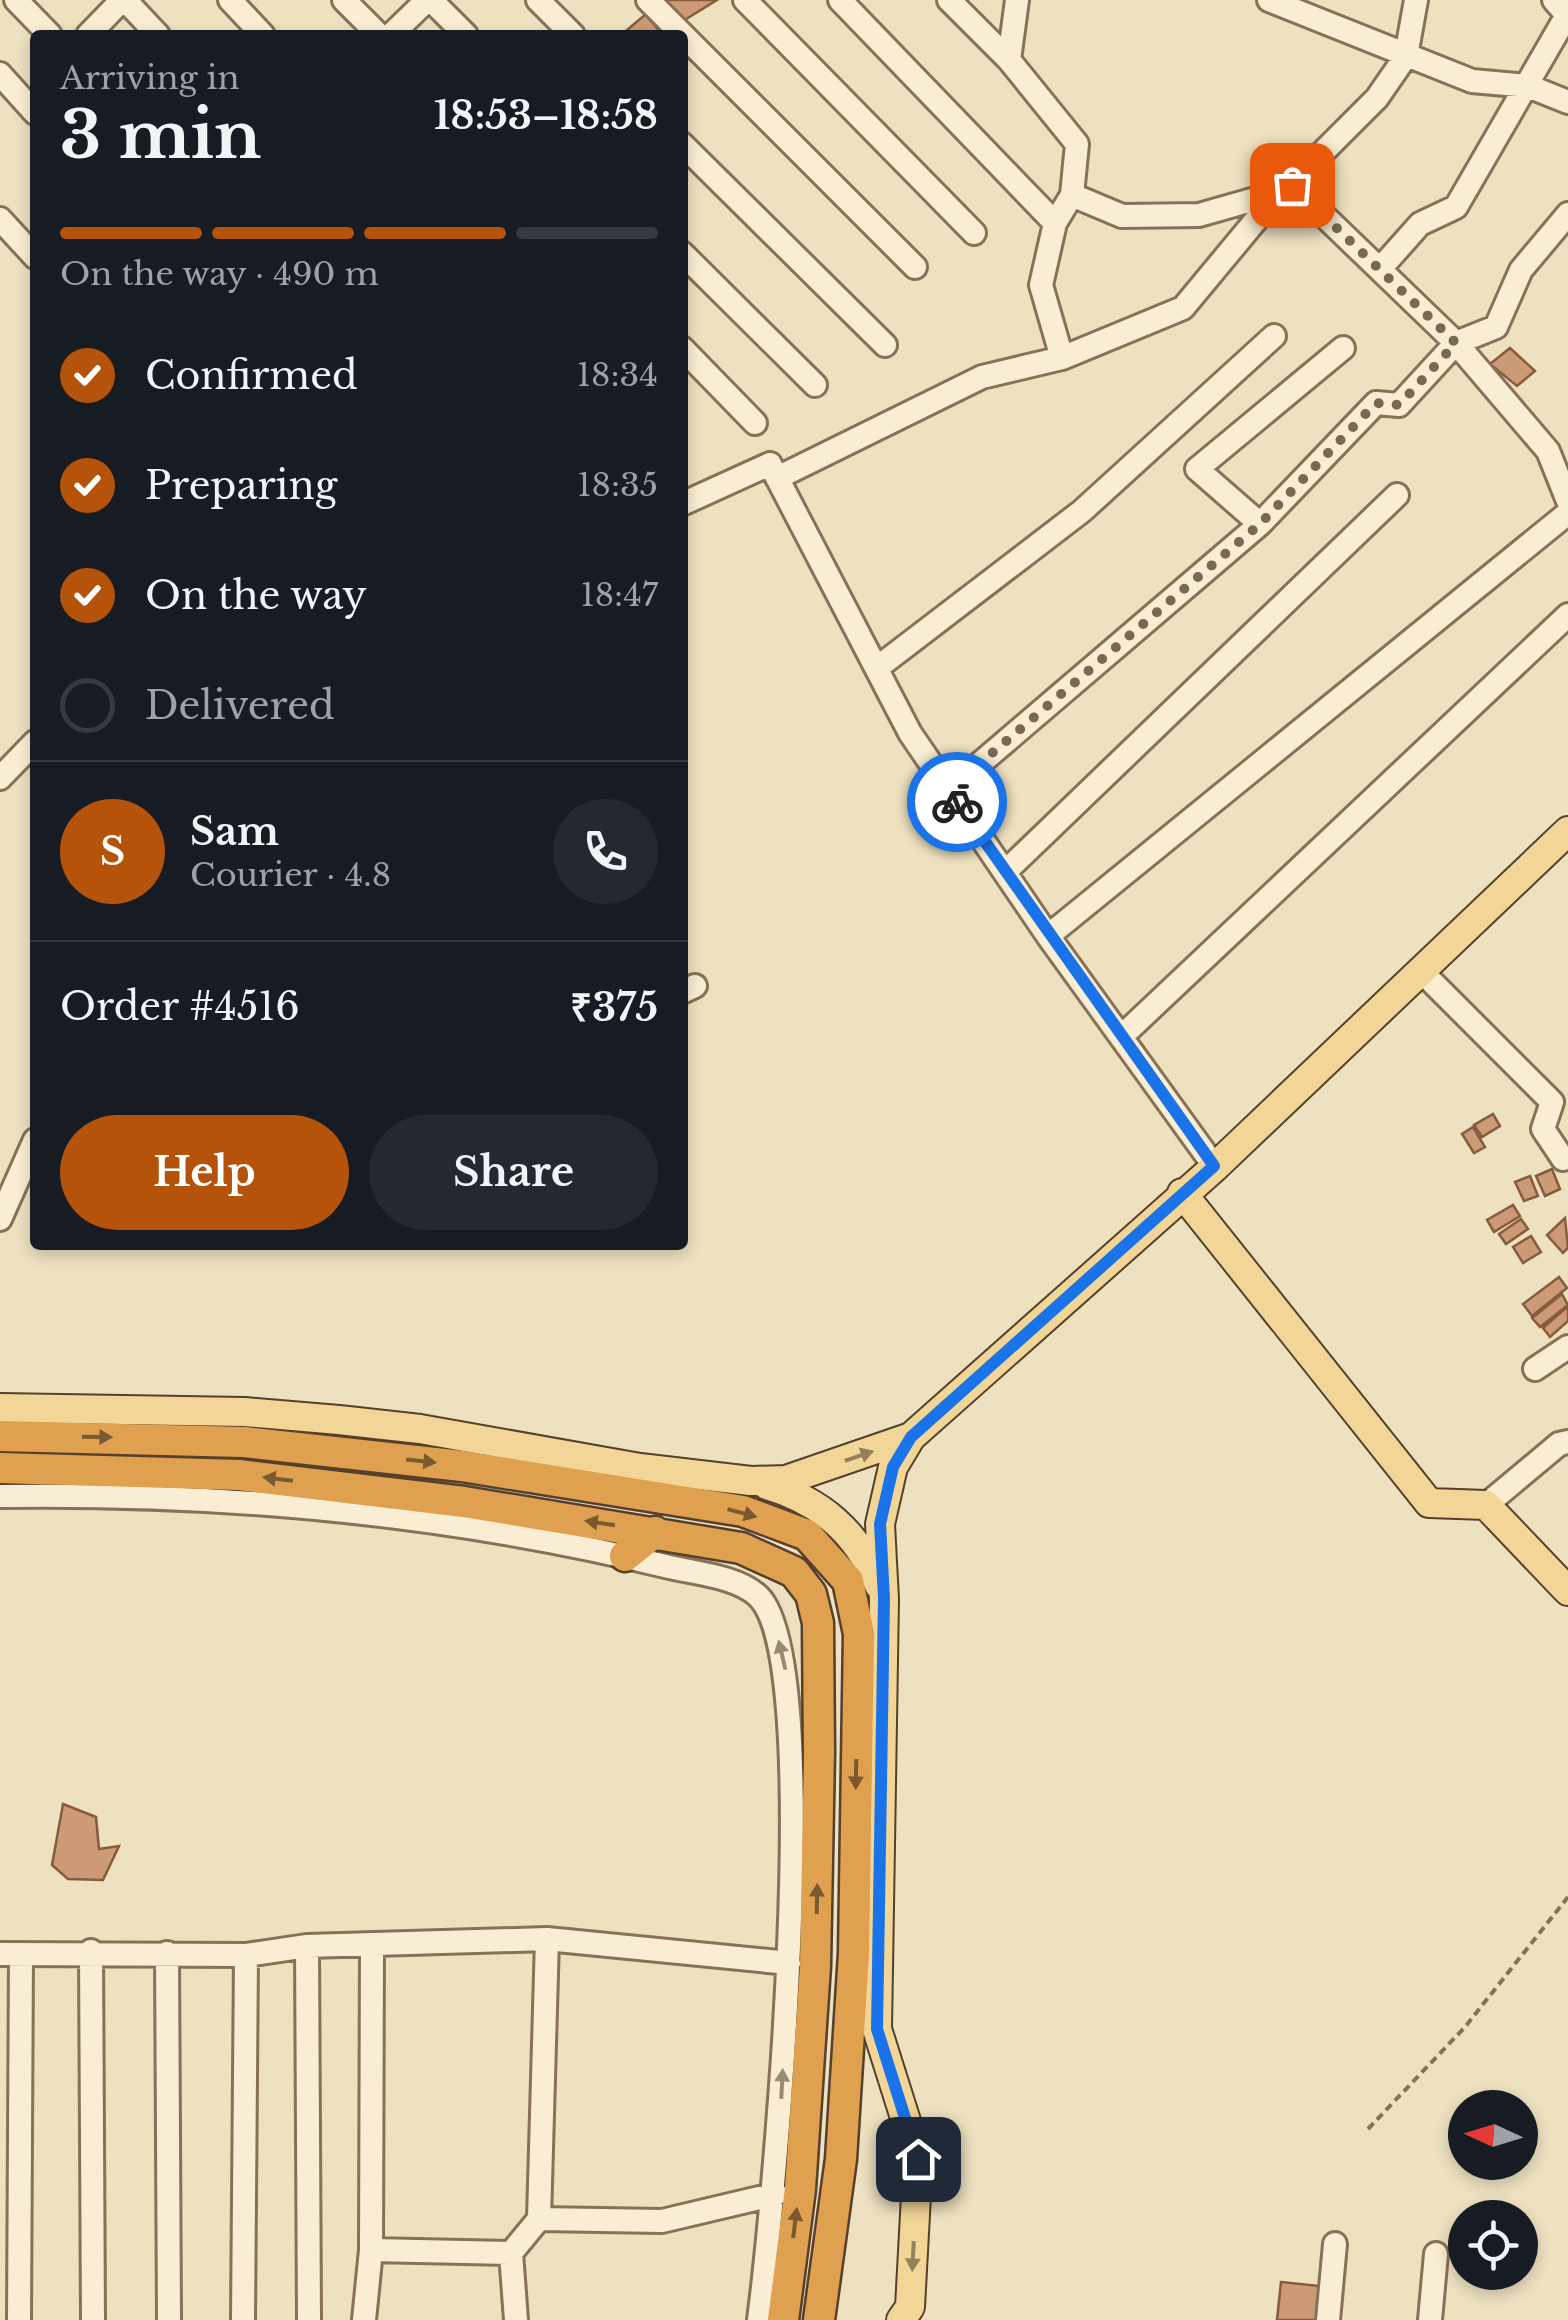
<!DOCTYPE html>
<html lang="en">
<head>
<meta charset="utf-8">
<style>
  :root { --surface:#171b24; --page:#242831; --text:#f1f3f6; --muted:#9ea1a6; --line:#363941; --accent:#b45309 }
  body { margin:0; font-family:"Libre Baskerville",serif; background:var(--page); color:var(--text); height:100vh; display:flex; flex-direction:column; font-size:38px; white-space:nowrap }
  * { box-sizing:border-box; margin:0 }
  p { font-size:32px; color:var(--muted) }
  .icon { flex:none; width:55px; height:55px; fill:none; stroke:currentColor; stroke-width:2; stroke-linecap:round; stroke-linejoin:round }
  .map { position:relative; flex:1; overflow:hidden }
  .side { position:absolute; left:30px; top:30px; width:658px; height:1220px; display:flex; flex-direction:column; background:var(--surface); border-radius:10px; box-shadow:0 5px 15px #0003 }
  .side>* { flex:none }
  .needle { width:65px; rotate:274deg }
  .buttons { position:absolute; left:1448px; top:2090px; display:grid; gap:20px }
  .buttons a { display:grid; place-items:center; width:90px; height:90px; border-radius:50%; background:var(--surface); box-shadow:0 5px 15px #0003; font-size:50px }
  .pin { position:absolute; display:grid; place-items:center; width:85px; height:85px; color:#fff; margin:-42px; border-radius:20px; box-shadow:0 5px 15px #0006 }
  .courier { position:absolute; display:grid; place-items:center; width:100px; height:100px; margin:-50px; border:8px solid #1a73e8; border-radius:50%; background:#fff; color:#222; box-shadow:0 2px 12px #0007 }
  .headline em { font-style:normal; font-weight:700 }
  .headline div { display:flex; flex-direction:column-reverse }
  .headline { display:flex; align-items:center; justify-content:space-between; height:170px; padding:0 30px }
  h1 { font-size:65px; font-weight:700; line-height:75px }
  .bar { display:grid; grid-template-columns:repeat(4,1fr); gap:15px 10px; align-content:center; height:120px; padding:0 30px }
  .bar i { height:12px; border-radius:8px; background:var(--line) }
  .bar .on { background:var(--accent) }
  .bar p { grid-column:span 4 }
  .line { display:flex; align-items:center; gap:25px; padding:0 30px; border-top:2px solid var(--line) }
  .line div { flex:1 }
  .round { display:grid; place-items:center; flex:none; width:105px; height:105px; border-radius:52px; background:var(--page) }
  ol { padding:0 30px; list-style:none }
  li { display:flex; align-items:center; gap:30px; height:110px }
  li p { margin-inline-start:auto }
  li .icon { padding:10px; border-radius:50%; background:var(--accent); color:#fff; stroke-width:4 }
  li:last-child { color:var(--muted) }
  li i { width:55px; height:55px; border:5px solid var(--line); border-radius:50% }
  .primary-button { display:flex; gap:20px; margin-top:auto; padding:20px 30px }
  .primary-button a { flex:1; height:115px; border-radius:60px; background:var(--accent); color:#fff; font-size:40px; font-weight:700; line-height:115px; text-align:center }
  .primary-button a+a { background:var(--page); color:var(--text) }
  .map>svg:first-child { display:block }
  .building { fill:#cc9a76; stroke:#865b3e; stroke-width:2.5 }
  .lines { fill:none; stroke-linecap:round; stroke-linejoin:round }
  .minor-casing { stroke:#877158; stroke-width:28 }
  .major-casing { stroke:#553f2d; stroke-width:32 }
  .highway-casing { stroke:#553f2d; stroke-width:35 }
  .path { stroke:#877158; stroke-width:4; stroke-dasharray:8 5; stroke-linecap:butt }
  .minor { stroke:#f9eed3; stroke-width:22 }
  .major { stroke:#f2d697; stroke-width:28 }
  .highway { stroke:#dfa04f; stroke-width:30 }
  .oneway { fill:#7a5931 }
  .oneway2 { fill:#94805a }
  .oneway3 { fill:#988c78 }
  .done { stroke:#776956; stroke-width:10; stroke-dasharray:0 18 }
  .route { stroke:#1a73e8; stroke-width:12 }
</style>
</head>
<body>
<div class="map">
<svg width="1568" height="2320" viewBox="0 0 1568 2320">
  <rect width="100%" height="100%" fill="#eee1c0"/>
  <path class="building" d="M 661,0 L 717,0 L 683,21 Z
    M 646,14 L 662,35 L 621,35 Z
    M 1510,348 L 1535,371 L 1517,386 L 1490,364 Z
    M 1493,1114 L 1500,1126 L 1482,1137 L 1474,1125 Z
    M 1473,1127 L 1485,1147 L 1474,1153 L 1462,1134 Z
    M 1552,1169 L 1560,1189 L 1545,1196 L 1536,1176 Z
    M 1530,1176 L 1538,1196 L 1524,1201 L 1515,1182 Z
    M 1513,1205 L 1520,1216 L 1494,1232 L 1487,1220 Z
    M 1565,1218 L 1568,1248 L 1563,1253 L 1547,1235 Z
    M 1521,1219 L 1528,1229 L 1506,1244 L 1499,1234 Z
    M 1531,1236 L 1541,1252 L 1523,1263 L 1513,1247 Z
    M 1559,1277 L 1567,1288 L 1532,1316 L 1523,1304 Z
    M 1562,1294 L 1568,1305 L 1540,1327 L 1532,1318 Z
    M 1568,1306 L 1568,1321 L 1550,1337 L 1543,1328 Z
    M 63,1804 L 96,1817 L 99,1849 L 119,1846 L 103,1880 L 68,1879 L 52,1865 Z
    M 1281,2282 L 1320,2286 L 1317,2320 L 1277,2320 Z"/>
  <g class="lines">
    <defs>
      <path id="minor" d="M 16,0 L 50,35
        M 125,0 L 158,35
        M 230,0 L 263,35
        M 344,0 L 379,35
        M 431,0 L 466,35
        M 538,0 L 573,35
        M 648,0 L 915,267
        M 745,0 L 974,233
        M 840,0 L 1055,223
        M 949,0 L 1009,60
        M 1017,0 L 1009,60 L 1077,144 L 1072,195 L 1055,223 L 1041,285 L 1062,358
        M 1269,0 L 1472,81 L 1528,86 L 1568,102
        M 88,35 L 122,0
        M 391,35 L 427,0
        M 0,74 L 35,113
        M 682,144 L 885,345
        M 1292,185 L 1456,343 L 1496,327 L 1521,270 L 1568,214
        M 1072,195 L 1122,216 L 1199,215 L 1280,192
        M 0,219 L 35,257
        M 682,253 L 815,385
        M 1380,269 L 1420,224 L 1456,207 L 1567,15 L 1554,0
        M 682,348 L 755,423
        M 1343,348 L 1197,469 L 1260,524 L 1376,403 L 1399,405 L 1456,343 L 1548,451 L 1568,501
        M 777,478 L 982,377 L 1062,358 L 1183,308 L 1261,214 L 1377,98 L 1406,56 L 1416,0
        M 682,504 L 770,464 L 910,733 L 1048,936 L 1215,1167
        M 877,668 L 1082,511 L 1274,336
        M 0,778 L 35,742
        M 949,790 L 1260,524
        M 1005,872 L 1397,495
        M 1048,936 L 1568,513
        M 1421,971 L 1552,1102 L 1543,1129 L 1563,1159
        M 682,992 L 695,986
        M 1122,1036 L 1568,615
        M 0,1219 L 35,1140
        M 1535,1369 L 1568,1347
        M 0,1496 C 223,1493 448,1513 665,1566 C 693,1573 737,1576 758,1596 C 826,1659 773,2212 759,2320
        M 1486,1505 L 1559,1444 L 1568,1442
        M 372,1944 L 371,2250 L 511,2253
        M 307,1946 L 309,2320
        M 91,1951 L 93,2320
        M 167,1953 L 169,2320
        M 0,1954 L 246,1955 L 307,1946 L 547,1939
        M 776,2194 L 662,2221 L 539,2219 L 547,1939 L 789,1963
        M 19,2320 L 21,1954
        M 243,2320 L 246,1955
        M 364,2320 L 371,2250
        M 516,2320 L 511,2253 L 539,2219
        M 1328,2320 L 1335,2244
        M 1430,2320 L 1436,2254"/>
      <path id="major" d="M 1182,1193 L 1429,1503 L 1486,1505 L 1568,1591
        M 0,1408 L 245,1412 L 339,1420 L 420,1429 L 640,1468 L 751,1481 L 786,1480 L 911,1437
        M 767,1485 C 821,1501 857,1532 879,1585
        M 901,2320 L 910,2307 L 918,2159 L 877,2029 L 884,1599 L 880,1524 L 893,1467 L 911,1437 L 1215,1167 L 1568,831"/>
      <path id="highway" d="M 0,1436 L 244,1442 L 462,1466 L 743,1511 L 807,1535 L 848,1581 L 859,1634 L 854,1953 L 841,2159 L 819,2320
        M 0,1468 L 239,1475 L 464,1502 L 741,1548 L 794,1572 L 811,1594 L 818,1623 L 819,1753 L 815,1966 L 800,2189 L 783,2320
        M 625,1556 L 655,1532"/>
    </defs>
    <use href="#minor" class="minor-casing"/>
    <use href="#major" class="major-casing"/>
    <use href="#highway" class="highway-casing"/>
    <path class="path" d="M 1368,2129 L 1465,2027 L 1568,1897"/>
    <use href="#minor" class="minor"/>
    <use href="#major" class="major"/>
    <use href="#highway" class="highway"/>
  </g>
  <defs><path id="oneway-solid" d="M-6-.8H1V-3.2L6.5 0L1 3.2V.8H-6Z" transform="scale(2.5)"/></defs>
  <g class="oneway">
    <use href="#oneway-solid" transform="translate(97 1437) rotate(1)"/>
    <use href="#oneway-solid" transform="translate(421 1461) rotate(6)"/>
    <use href="#oneway-solid" transform="translate(278 1479) rotate(-173)"/>
    <use href="#oneway-solid" transform="translate(742 1513) rotate(15)"/>
    <use href="#oneway-solid" transform="translate(600 1523) rotate(-171)"/>
    <use href="#oneway-solid" transform="translate(856 1774) rotate(91)"/>
    <use href="#oneway-solid" transform="translate(817 1899) rotate(-89)"/>
    <use href="#oneway-solid" transform="translate(795 2223) rotate(-83)"/>
  </g>
  <g class="oneway2">
    <use href="#oneway-solid" transform="translate(859 1456) rotate(-19)"/>
    <use href="#oneway-solid" transform="translate(913 2256) rotate(93)"/>
  </g>
  <g class="oneway3">
    <use href="#oneway-solid" transform="translate(782 1655) rotate(-103)"/>
    <use href="#oneway-solid" transform="translate(782 2084) rotate(-87)"/>
  </g>
  <g class="lines">
    <path class="done" d="M 957,802 L 949,790 L 1260,524 L 1376,403 L 1399,405 L 1456,343 L 1292,185"/>
    <path class="route" d="M 918,2159 L 877,2029 L 884,1598 L 880,1524 L 893,1467 L 911,1437 L 1214,1166 L 957,802"/>
  </g>
</svg>
<div class="buttons">
<a><svg class="needle" viewBox="-14 -14 28 28"><path d="M0-13l5 13h-10z" fill="#e53935"/><path d="M0 13l5-13h-10z" fill="#9ea1a6"/></svg></a>
<a><svg class="icon" aria-label="locate" viewBox="0 0 24 24"><circle cx="12" cy="12" r="6"/><path d="M12 2v4M12 18v4M2 12h4M18 12h4"/></svg></a>
</div>
<div class="pin" style="left:1292px;top:185px;background:#ea580c"><svg class="icon" aria-label="bag" viewBox="0 0 24 24"><path d="M5 8h14l-1 12H6zM9 8a3 3 0 0 1 6 0"/></svg></div>
<div class="pin" style="left:918px;top:2159px;background:#1f2937"><svg class="icon" aria-label="home" viewBox="0 0 24 24"><path d="M3 11l9-7 9 7M6 9v11h12V9"/></svg></div>
<div class="courier" style="left:957px;top:802px"><svg class="icon" aria-label="bike" viewBox="0 0 24 24"><circle cx="6" cy="16" r="4"/><circle cx="18" cy="16" r="4"/><path d="M6 16l4-8h5l3 8M10 8l3 8H6M13 5h3"/></svg></div>
<section class="side">
<div class="headline"><div><h1>3 min</h1><p>Arriving in</p></div><em>18:53–18:58</em></div>
<div class="bar"><i class="on"></i><i class="on"></i><i class="on"></i><i></i><p>On the way · 490 m</p></div>
<ol>
<li><svg class="icon" aria-label="check" viewBox="0 0 24 24"><path d="M5 12l5 5 9-10"/></svg>Confirmed<p>18:34</p></li>
<li><svg class="icon" aria-label="check" viewBox="0 0 24 24"><path d="M5 12l5 5 9-10"/></svg>Preparing<p>18:35</p></li>
<li><svg class="icon" aria-label="check" viewBox="0 0 24 24"><path d="M5 12l5 5 9-10"/></svg>On the way<p>18:47</p></li>
<li><i></i>Delivered</li>
</ol>
<div class="line" style="height:180px"><b class="round" style="background:var(--accent);color:#fff">S</b><div><b>Sam</b><p>Courier · 4.8</p></div><a class="round"><svg class="icon" aria-label="phone" viewBox="0 0 24 24"><path d="M5 4h4l2 5-3 2q2 4 5 5l2-3 5 2v4C11 20 4 13 5 4z"/></svg></a></div>
<div class="line" style="height:130px"><div>Order #4516</div><b>₹375</b></div>
<div class="primary-button"><a>Help</a><a>Share</a></div>
</section>
</div>
</body>
</html>
